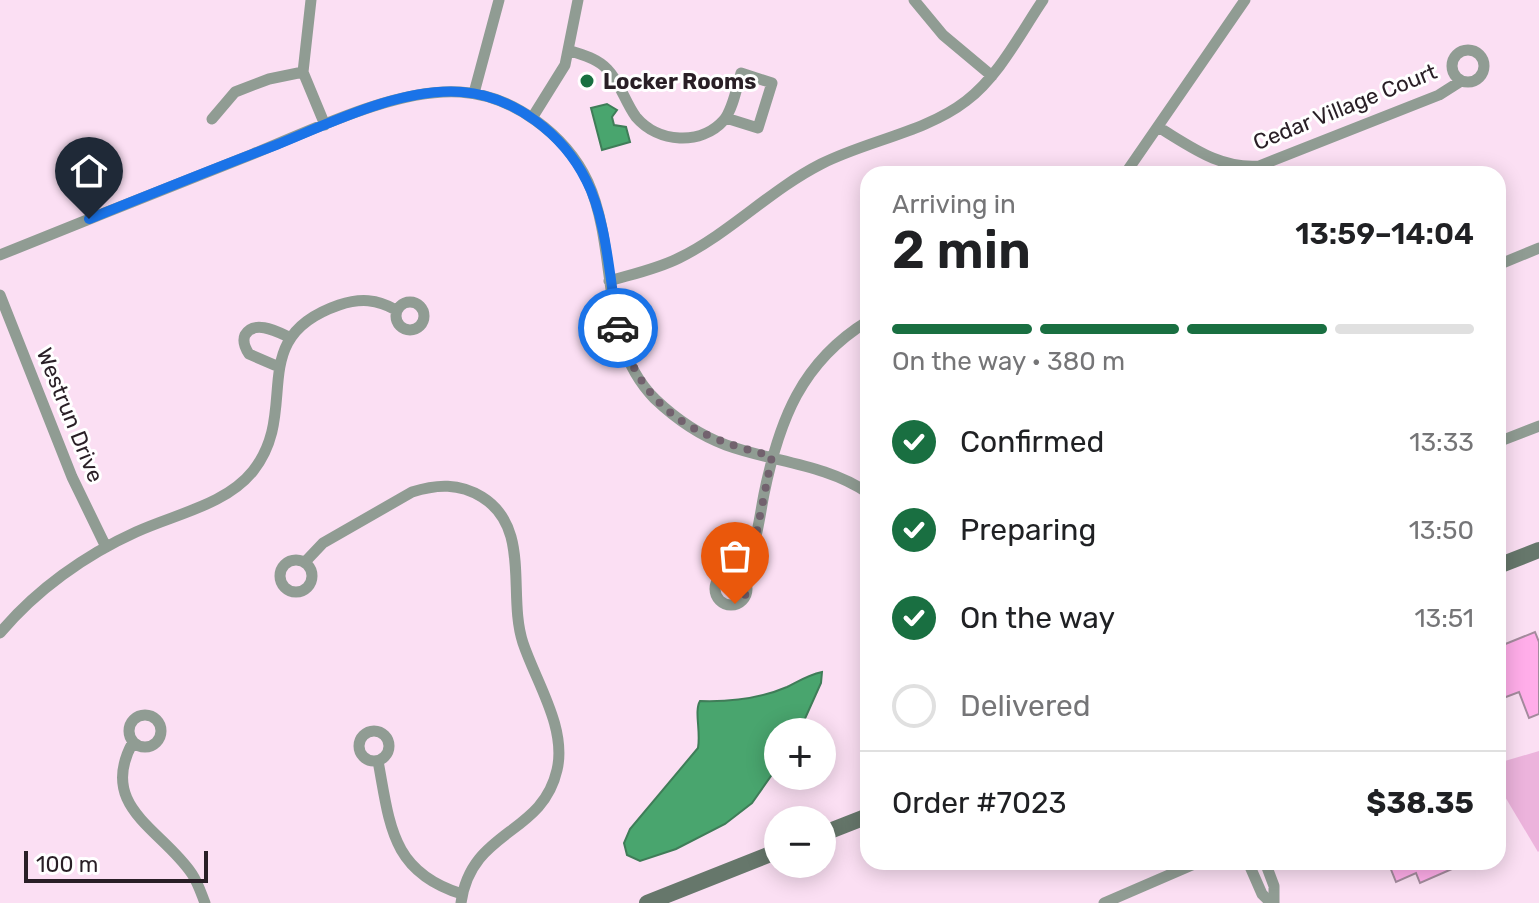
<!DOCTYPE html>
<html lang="en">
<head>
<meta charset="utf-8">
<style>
  :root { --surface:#fff; --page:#f6f6f6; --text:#202124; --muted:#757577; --line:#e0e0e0; --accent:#196f41 }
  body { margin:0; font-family:Rubik,sans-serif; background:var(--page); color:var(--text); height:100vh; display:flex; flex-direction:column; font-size:30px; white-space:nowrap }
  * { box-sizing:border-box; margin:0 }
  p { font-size:26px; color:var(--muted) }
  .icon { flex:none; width:44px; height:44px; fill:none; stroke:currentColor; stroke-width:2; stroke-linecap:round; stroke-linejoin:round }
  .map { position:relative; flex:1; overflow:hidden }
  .panel { position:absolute; left:860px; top:166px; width:646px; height:704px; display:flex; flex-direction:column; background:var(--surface); border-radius:24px; box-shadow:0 4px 20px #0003 }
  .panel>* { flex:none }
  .tools { position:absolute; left:764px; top:718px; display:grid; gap:16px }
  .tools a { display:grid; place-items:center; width:72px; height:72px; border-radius:50%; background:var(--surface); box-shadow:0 4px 20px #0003; font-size:40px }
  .scale { position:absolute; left:24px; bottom:20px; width:184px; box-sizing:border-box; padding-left:8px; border:4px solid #291f26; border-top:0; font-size:22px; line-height:28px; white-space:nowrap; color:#291f26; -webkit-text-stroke:6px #fff; paint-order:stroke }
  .pin { position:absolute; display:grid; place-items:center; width:68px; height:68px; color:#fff; margin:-82px -34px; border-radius:50% 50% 50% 0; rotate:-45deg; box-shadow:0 0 8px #0007 }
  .pin .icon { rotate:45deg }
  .courier { position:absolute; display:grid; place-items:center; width:80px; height:80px; margin:-40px; border:6px solid #1a73e8; border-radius:50%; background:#fff; color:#222; box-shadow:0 2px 10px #0007 }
  .head em { font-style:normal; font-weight:600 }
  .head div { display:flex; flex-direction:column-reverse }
  .head { display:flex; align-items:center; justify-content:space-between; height:136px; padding:0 32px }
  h1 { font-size:52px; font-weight:600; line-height:60px }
  .bar { display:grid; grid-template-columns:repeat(4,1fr); gap:12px 8px; align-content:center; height:96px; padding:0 32px }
  .bar i { height:10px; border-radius:6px; background:var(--line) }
  .bar .selected { background:var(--accent) }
  .bar p { grid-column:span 4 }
  .line { display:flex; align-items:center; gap:20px; padding:0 32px; border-top:2px solid var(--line) }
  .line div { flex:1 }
  ol { padding:0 32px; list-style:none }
  li { display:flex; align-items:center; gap:24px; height:88px }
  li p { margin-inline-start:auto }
  li .icon { padding:8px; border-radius:50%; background:var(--accent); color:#fff; stroke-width:4 }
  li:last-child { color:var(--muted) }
  li i { width:44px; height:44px; border:4px solid var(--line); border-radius:50% }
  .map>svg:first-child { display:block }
  .green { fill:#ecb3dc }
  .water { fill:#49a56e; stroke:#3f7d58; stroke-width:2 }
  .building { fill:#ffade9; stroke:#a48b9d; stroke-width:2 }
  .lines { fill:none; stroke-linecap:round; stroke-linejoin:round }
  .street { stroke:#909c93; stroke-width:11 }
  .secondary { stroke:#66776b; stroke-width:16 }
  .done { stroke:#72626e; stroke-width:8; stroke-dasharray:0 14.4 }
  .route { stroke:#1a73e8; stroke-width:10 }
  .poi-dot { fill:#196f41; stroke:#fff; stroke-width:3 }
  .labels { text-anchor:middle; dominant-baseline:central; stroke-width:6; stroke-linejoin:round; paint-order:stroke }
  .poi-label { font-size:22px; font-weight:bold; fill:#291f26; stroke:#fff; text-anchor:start }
  .street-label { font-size:22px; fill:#291f26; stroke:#fff }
</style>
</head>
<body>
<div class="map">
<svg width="1539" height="903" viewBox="0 0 1539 903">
  <rect width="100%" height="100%" fill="#fbdff3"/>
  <path class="green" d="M 1539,751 L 1539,851 L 1538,852 L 1498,785 L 1498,763 Z"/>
  <path class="water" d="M 607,104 L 617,110 L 612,117 L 614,125 L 626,127 L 630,142 L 602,150 L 591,108 Z
    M 822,672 L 821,683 L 799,732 L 778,732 L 778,766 L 752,803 L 725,824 L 676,849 L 640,861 L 627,855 L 624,843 L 630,829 L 698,748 C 701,731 694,711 700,701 C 730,702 759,699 787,687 C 799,681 808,675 822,672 Z"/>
  <path class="building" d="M 1535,632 L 1539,642 L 1539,714 L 1529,718 L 1519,692 L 1498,700 L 1498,647 Z
    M 1388,862 L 1468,862 L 1420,883 L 1416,873 L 1396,882 Z"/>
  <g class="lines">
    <path class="street" d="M 311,0 L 303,72 L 325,125
      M 914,0 L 943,35 L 992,76
      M1452 66a16 16 0 1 1 32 0a16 16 0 1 1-32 0Z
      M 568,50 C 582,55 597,58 607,69 C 620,82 625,102 636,117 C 658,143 701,146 724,120 C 733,109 737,86 741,73 L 772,83 L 758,128 L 726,118
      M 474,93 L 499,0
      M 532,118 L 565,65 L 578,0
      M 212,119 L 235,92 L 269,79 L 303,72
      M 1158,127 C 1190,146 1219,169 1259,166 L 1439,95 L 1461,81
      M 1125,174 L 1245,0
      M 0,255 C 84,221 169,187 253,154 C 312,130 396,88 460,92 C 513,95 566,135 588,182 C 619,251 598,342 655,399 C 675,418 699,435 726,445 C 773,462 826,464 868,493
      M 1498,265 L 1539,248
      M 609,281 C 633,274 657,269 679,258 C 730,233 770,190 821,164 C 866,141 926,132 966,101 C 999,76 1020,34 1043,0
      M 0,295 L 72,477 L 106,547
      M396 316a14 14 0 1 1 28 0a14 14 0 1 1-28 0Z
      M 279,367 L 249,354 C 245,348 242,342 245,335 C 254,319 278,332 289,337
      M 1498,442 L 1539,426
      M280 576a16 16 0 1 1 32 0a16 16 0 1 1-32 0Z
      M 305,562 L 323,543 L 412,492 C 437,484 459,483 482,497 C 532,528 507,595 523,643 C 536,682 567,728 557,770 C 542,836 471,829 461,903
      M715 589a16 16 0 1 1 32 0a16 16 0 1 1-32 0Z
      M 739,575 C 757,549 758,525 764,494 C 779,421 801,362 868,321
      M 0,633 C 36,590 85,555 136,532 C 175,514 226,505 253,471 C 302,409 243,338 339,305 C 360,298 377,299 396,310
      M129 731a16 16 0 1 1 32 0a16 16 0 1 1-32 0Z
      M359 746a15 15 0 1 1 30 0a15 15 0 1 1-30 0Z
      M 133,742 C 97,807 162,829 192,874 C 198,883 201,893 205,903
      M 378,761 C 390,825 391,872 462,894
      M 1248,862 L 1262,894 L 1271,903
      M 1265,862 L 1274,886 L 1274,903
      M 1104,903 L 1199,862"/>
    <path class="secondary" d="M 1498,566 L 1539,550
      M 822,834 L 868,816
      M 647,903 L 778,851"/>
  </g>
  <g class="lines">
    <path class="done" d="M 618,328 C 643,411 693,437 772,456 L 752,556 L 739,575 L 746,583 L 746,594 L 735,604"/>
    <path class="route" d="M 89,219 C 151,194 213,169 276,145 C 330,123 402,87 462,92 C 514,96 563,134 586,180 C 607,219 610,283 618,328"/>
  </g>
  <circle class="poi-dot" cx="587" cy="81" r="8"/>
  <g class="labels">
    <g class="poi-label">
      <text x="603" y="81">Locker Rooms</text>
    </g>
    <g class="street-label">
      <text transform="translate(1345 107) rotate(-22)">Cedar Village Court</text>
      <text transform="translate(70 415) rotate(68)">Westrun Drive</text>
    </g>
  </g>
</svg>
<div class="tools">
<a>+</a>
<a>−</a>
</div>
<div class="scale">100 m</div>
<div class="pin" style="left:735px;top:604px;background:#ea580c"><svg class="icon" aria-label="bag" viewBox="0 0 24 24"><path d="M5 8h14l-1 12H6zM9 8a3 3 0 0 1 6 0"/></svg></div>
<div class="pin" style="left:89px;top:219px;background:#1f2937"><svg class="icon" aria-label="home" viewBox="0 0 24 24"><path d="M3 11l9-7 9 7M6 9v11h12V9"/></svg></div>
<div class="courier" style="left:618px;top:328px"><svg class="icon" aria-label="car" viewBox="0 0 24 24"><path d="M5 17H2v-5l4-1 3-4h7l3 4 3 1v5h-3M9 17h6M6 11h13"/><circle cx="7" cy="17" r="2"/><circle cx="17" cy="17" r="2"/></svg></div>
<section class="panel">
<div class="head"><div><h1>2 min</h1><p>Arriving in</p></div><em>13:59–14:04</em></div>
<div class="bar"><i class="selected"></i><i class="selected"></i><i class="selected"></i><i></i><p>On the way · 380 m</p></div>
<ol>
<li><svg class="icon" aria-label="check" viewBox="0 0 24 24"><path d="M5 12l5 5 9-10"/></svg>Confirmed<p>13:33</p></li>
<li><svg class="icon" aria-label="check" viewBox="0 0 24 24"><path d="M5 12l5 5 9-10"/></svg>Preparing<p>13:50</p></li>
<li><svg class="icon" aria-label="check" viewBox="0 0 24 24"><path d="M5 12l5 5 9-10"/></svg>On the way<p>13:51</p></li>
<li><i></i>Delivered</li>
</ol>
<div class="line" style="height:104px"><div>Order #7023</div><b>$38.35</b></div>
</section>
</div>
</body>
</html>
